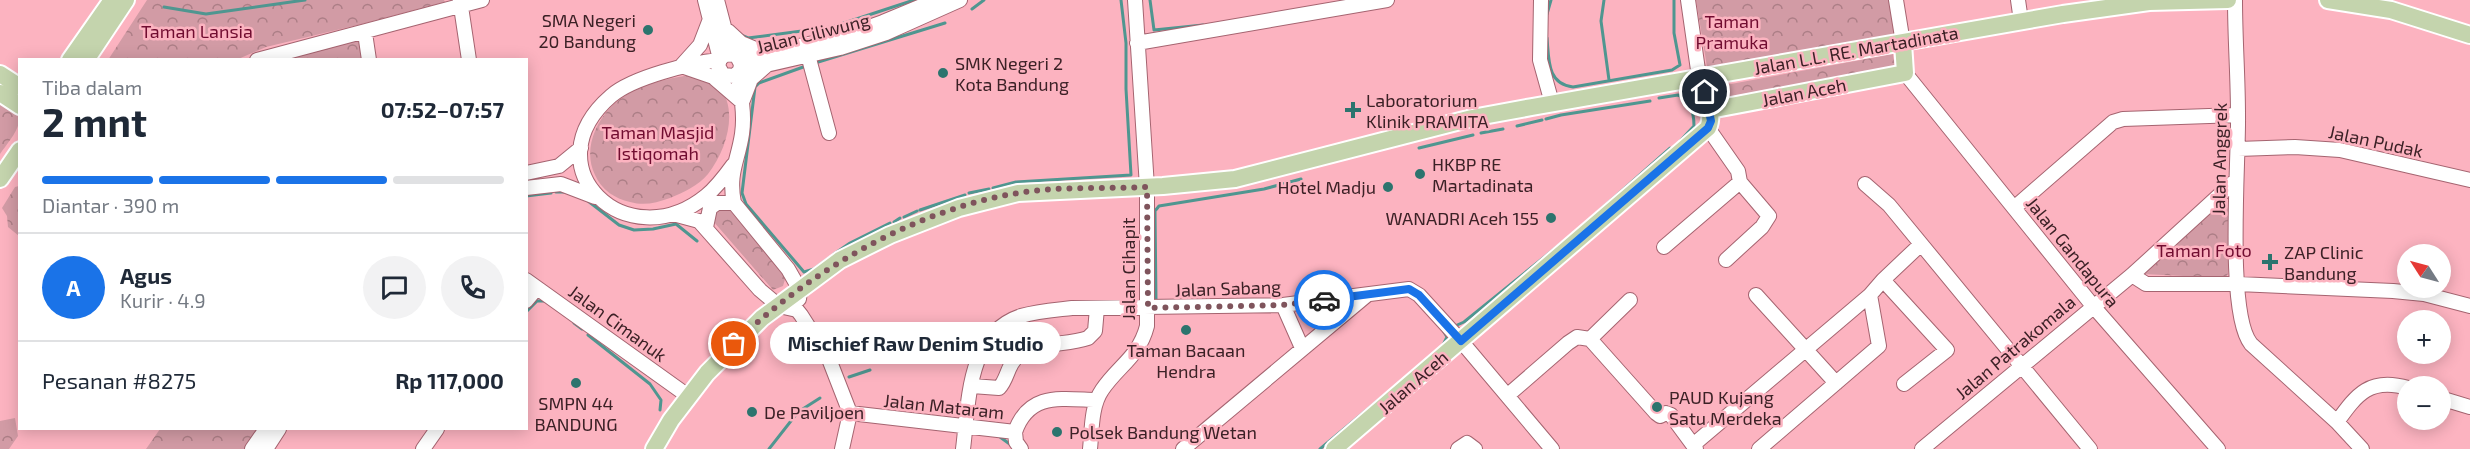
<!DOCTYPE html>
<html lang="id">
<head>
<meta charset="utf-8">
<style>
  :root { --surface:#fff; --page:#f2f2f3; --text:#1f2937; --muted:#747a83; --line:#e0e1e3; --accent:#1a73e8 }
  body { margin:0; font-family:"Exo 2",sans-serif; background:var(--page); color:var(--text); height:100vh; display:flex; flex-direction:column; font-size:22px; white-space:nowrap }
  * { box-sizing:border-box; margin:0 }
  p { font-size:20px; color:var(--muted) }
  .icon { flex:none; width:33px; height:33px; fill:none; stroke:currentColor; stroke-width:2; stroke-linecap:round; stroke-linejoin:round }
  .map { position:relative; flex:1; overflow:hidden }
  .panel { position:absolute; left:18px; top:58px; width:510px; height:372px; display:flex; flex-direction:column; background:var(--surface); border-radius:0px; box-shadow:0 3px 15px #0003 }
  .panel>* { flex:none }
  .needle { width:39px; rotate:306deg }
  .buttons { position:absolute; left:2397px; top:244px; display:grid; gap:12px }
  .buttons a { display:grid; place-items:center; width:54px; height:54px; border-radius:50%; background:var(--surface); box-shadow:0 3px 15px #0003; font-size:30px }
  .pin { position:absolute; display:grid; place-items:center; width:51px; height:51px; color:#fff; margin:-26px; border:3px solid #fff; border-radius:50%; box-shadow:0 2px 6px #0007 }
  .courier { position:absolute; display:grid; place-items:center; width:60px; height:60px; margin:-30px; border:4px solid #1a73e8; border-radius:50%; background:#fff; color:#222; box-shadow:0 2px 8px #0007 }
  .bubble { position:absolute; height:42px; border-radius:21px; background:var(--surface); box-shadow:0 3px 15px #0003; font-size:20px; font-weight:700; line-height:42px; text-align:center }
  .overview em { font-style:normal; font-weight:700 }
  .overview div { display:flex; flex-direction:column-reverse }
  .overview { display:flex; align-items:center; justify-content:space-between; height:102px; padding:0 24px }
  h1 { font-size:39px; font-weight:700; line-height:45px }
  .bar { display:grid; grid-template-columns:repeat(4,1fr); gap:9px 6px; align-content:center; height:72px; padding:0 24px }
  .bar i { height:8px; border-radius:4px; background:var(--line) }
  .bar .selected { background:var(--accent) }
  .bar p { grid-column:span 4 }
  .line { display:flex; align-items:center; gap:15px; padding:0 24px; border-top:2px solid var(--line) }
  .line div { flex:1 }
  .round { display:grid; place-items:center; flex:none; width:63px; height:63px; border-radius:32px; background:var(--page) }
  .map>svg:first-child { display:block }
  .park { fill:url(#park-crowns) }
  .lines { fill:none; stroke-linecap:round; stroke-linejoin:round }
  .stream { stroke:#4f9690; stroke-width:3 }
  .minor-casing { stroke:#a56470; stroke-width:16 }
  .major-casing { stroke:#fff; stroke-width:20 }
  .minor { stroke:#fff; stroke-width:14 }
  .major { stroke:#c4d4ad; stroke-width:16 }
  .done { stroke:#7f545c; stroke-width:6; stroke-dasharray:0 10.8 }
  .route { stroke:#1a73e8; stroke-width:8 }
  .poi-dot { fill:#2c746e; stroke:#fcb3c0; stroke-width:2 }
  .labels { text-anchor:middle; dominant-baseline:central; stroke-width:5; stroke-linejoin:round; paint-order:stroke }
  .poi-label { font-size:18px; fill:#3c2126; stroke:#fcb3c0; text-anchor:start }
  .park-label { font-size:18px; fill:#710c30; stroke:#fcb3c0 }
  .street-label { font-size:18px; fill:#3c2126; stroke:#fcb3c0 }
</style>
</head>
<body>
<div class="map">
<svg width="2470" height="449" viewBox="0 0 2470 449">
  <defs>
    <pattern id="park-crowns" width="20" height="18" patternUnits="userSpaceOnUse" patternTransform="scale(1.5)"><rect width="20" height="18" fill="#d29ba5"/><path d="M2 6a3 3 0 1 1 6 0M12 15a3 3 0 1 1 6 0" fill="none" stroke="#ac7e86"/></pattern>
  </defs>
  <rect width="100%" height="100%" fill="#fcb3c0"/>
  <path class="park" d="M 147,0 L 444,0 L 445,2 L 366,23 L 266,47 L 236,60 L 108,60 Z
    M 1696,0 L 1891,0 L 1896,37 L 1707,67 Z
    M 362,40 L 365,60 L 265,60 L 318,47 Z
    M 1893,54 L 1895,71 L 1723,103 L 1720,86 Z
    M 684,76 C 745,74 735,140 708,174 C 698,186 684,192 670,198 C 656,203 644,206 630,202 C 615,199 601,189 595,175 C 588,161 589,145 595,131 C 611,94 647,82 684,76 Z
    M 0,98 C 5,101 12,105 16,110 C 27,123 7,143 0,154 Z
    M 19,186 L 20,186 L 19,236 L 8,227 L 7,216 L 2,208 L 15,187 Z
    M 2221,203 L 2228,205 L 2234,210 L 2228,274 L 2225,278 L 2142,274 Z
    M 718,208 L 728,208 L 786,276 L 783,286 L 773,290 L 713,221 L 713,214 Z
    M 15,418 L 18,436 L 9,449 L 0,449 L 0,421 Z
    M 160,429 L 261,429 L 247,449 L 146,449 Z"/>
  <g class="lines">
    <path class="stream" d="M 1150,0 L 1154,30 L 1203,25
      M 1604,0 L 1601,21 L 1609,80
      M 164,7 L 206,14 L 305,0
      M 972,9 L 984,0
      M 1547,14 L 1551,0
      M 741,35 L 748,38 L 832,27 L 914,0
      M 1547,38 C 1549,60 1547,84 1573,87 L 1672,70 L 1680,65 L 1674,33 L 1674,0
      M 815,63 L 945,23
      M 806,66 L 759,83 L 755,87 L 742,193 L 746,204 L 804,272 L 814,269 L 829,258
      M 1659,98 L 1678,95 C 1691,100 1694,114 1694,126 L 1681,140
      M 1546,119 L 1561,115 L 1650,101
      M 1517,126 L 1542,120
      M 1481,133 L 1503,129
      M 1419,148 L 1473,135
      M 993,188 L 1016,182 L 1131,175 L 1126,89 L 1126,43 L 1121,0
      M 556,192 L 566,192
      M 969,193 L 989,189
      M 526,196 L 551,193
      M 588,201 L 619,225 L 634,230 L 653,229 L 676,224 L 697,241
      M 920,210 L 965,195
      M 904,217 L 917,211
      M 894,222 L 900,218
      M 1575,232 L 1670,148
      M 834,254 L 850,243 L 890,223
      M 1156,301 L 1155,211 L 1159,206 L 1264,189 L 1301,179
      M 526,312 L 537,301 L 545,301
      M 574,323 L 582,329
      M 1455,326 L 1464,322 L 1563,242
      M 588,335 L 650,384 L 661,400 L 660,410
      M 1442,347 L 1447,337 L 1444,332
      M 849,377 L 870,370
      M 1000,437 L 1011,445
      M 769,449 L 798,412 L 820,398
      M 1320,449 L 1386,394"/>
    <defs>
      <path id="minor" d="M 460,0 L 469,60
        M 705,0 L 720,59
        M 717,0 L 727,38 L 741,64 L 740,71 L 734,76 L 723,75 L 718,66 L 720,59 L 726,54 L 736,55
        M 1541,0 L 1540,60 L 1552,103
        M 1688,0 L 1699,77
        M 1896,0 L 1903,43
        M 2018,0 L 2021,21
        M 2235,0 C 2235,39 2238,77 2238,115 C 2239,160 2226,313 2251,344 L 2337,422 L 2362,449
        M 728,31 L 741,43 L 765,53
        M 365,33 L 369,60
        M 1137,43 L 1387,0
        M 808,55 L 829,133
        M 739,58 L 838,38 L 883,22 L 936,0
        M 257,60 L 482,0
        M 719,60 C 691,63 633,77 611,96 C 529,167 627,260 706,196 C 717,187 725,176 733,165
        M 682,65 L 700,45 L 710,19
        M 684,67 L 713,77 L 742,102
        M 740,71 L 840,48 L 886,33 L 960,0
        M 1905,73 L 2093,306 L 2218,449
        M 737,74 C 741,94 745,114 742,134 C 738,161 728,173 734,203 L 788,269 L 800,290 L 799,299
        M 743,100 L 751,79 L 767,65
        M 2238,149 L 2295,147 L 2340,150 L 2470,180
        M 526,173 L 559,166 L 581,148
        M 1865,184 L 1889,205 L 2090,449
        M 526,188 L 561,184 L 595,197
        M 2014,208 L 2113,122 L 2123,119 L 2238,115
        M 673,214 L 699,221 L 760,290 L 779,306 L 797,310 L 801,315 L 829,359 L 850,413 L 842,449
        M 706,227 L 710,208 L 717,203 L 734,203
        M 1664,247 L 1740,182 L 1738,171 L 1708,128
        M 1726,260 L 1762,227 L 1769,216 L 1740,182
        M 2132,275 L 2146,284 L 2238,284 L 2393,291 L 2424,294 L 2470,306
        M 526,280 L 688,396
        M 1756,295 L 1836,383
        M 526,301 L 537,288
        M 1283,305 L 1302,348
        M 1590,339 L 1656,413 L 1660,416 L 1666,413 L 1671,415 L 1696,449
        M 1590,339 L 1630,300
        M 1904,384 L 1947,350 L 1883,280 L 1920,245
        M 972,386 L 999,388 C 1007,380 1007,368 1015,359 C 1031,341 1066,346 1088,338 L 1095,331 L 1097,308
        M 1508,395 L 1568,343 L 1577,337 L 1590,339
        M 2440,398 L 2470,407
        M 850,413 L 1015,432 L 1016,442 L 1021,449
        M 2337,422 C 2357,394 2370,377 2408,388
        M 1015,432 C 1029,392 1061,399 1096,400
        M 1693,445 L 1870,295 L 1883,280
        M 252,449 L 266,429
        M 266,449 L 279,429
        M 423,449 L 437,429
        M 963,449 C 969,402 967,334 1021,316 C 1038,311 1055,310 1072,308 L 1283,305 L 1409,289 L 1419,295 L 1461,341 L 1552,449
        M 1090,449 C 1092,430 1091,406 1102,390 C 1118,366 1139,357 1147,326 L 1147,187 L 1135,0
        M 1183,449 L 1367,295
        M 1458,449 L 1467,443 L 1475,449
        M 1759,449 L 1879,346 L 1870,295
        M 1922,449 L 2132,275 L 2236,180"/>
      <path id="major" d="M 2328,0 L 2391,10 L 2470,35
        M 70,60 L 112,0
        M 86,60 L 126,0
        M 0,74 L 20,87
        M 0,93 L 20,106
        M 1710,110 L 1905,73 L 1903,43
        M 0,179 L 20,150
        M 654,449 L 671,420 L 707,373 L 762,318 L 840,260 L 890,235 L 959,208 L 1018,193 L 1163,186 L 1235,179 L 1472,118 L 1532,107 L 2063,14 L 2149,2 L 2228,0
        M 1334,449 L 1708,128 C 1715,112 1705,91 1699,77"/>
    </defs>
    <use href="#minor" class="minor-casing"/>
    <use href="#major" class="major-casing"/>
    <use href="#minor" class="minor"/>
    <use href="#major" class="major"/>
  </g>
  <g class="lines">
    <path class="done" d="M 734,344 C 809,271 914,210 1018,193 C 1060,186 1104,189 1147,187 L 1148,308 L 1283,305 L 1324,300"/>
    <path class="route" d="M 1324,300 L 1409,289 L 1419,295 L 1461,341 L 1708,128 L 1711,121 L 1705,92"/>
  </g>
  <g class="poi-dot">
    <circle cx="648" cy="30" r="6"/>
    <circle cx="943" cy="73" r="6"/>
    <path d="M1350 101h6v6h6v6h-6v6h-6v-6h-6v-6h6z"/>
    <circle cx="1420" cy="174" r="6"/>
    <circle cx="1388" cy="187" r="6"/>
    <circle cx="1551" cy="218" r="6"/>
    <path d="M2267 253h6v6h6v6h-6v6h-6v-6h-6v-6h6z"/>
    <circle cx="1186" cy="330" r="6"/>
    <circle cx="576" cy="383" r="6"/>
    <circle cx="1657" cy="407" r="6"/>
    <circle cx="752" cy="412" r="6"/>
    <circle cx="1057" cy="432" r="6"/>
  </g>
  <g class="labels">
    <g class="poi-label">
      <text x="636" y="20" text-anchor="end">SMA Negeri<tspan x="636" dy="21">20 Bandung</tspan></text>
      <text x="955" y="63">SMK Negeri 2<tspan x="955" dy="21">Kota Bandung</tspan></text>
      <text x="1366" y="100">Laboratorium<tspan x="1366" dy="21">Klinik PRAMITA</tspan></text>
      <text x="1432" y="164">HKBP RE<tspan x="1432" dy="21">Martadinata</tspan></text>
      <text x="1376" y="187" text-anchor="end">Hotel Madju</text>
      <text x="1539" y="218" text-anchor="end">WANADRI Aceh 155</text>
      <text x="2284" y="252">ZAP Clinic<tspan x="2284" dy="21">Bandung</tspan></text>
      <text x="1186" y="350" text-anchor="middle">Taman Bacaan<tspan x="1186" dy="21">Hendra</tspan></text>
      <text x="1669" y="397">PAUD Kujang<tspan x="1669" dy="21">Satu Merdeka</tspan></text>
      <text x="576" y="403" text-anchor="middle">SMPN 44<tspan x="576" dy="21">BANDUNG</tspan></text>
      <text x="764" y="412">De Paviljoen</text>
      <text x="1069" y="432">Polsek Bandung Wetan</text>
    </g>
    <g class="park-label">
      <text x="1732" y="21">Taman<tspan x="1732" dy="21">Pramuka</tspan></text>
      <text x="197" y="31">Taman Lansia</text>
      <text x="658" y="132">Taman Masjid<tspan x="658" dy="21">Istiqomah</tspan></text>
      <text x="2204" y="250">Taman Foto</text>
    </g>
    <g class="street-label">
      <text transform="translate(813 33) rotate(-14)">Jalan Ciliwung</text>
      <text transform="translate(1856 50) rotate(-10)">Jalan L.L. RE. Martadinata</text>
      <text transform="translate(1804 92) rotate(-11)">Jalan Aceh</text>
      <text transform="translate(2376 141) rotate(12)">Jalan Pudak</text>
      <text transform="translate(2219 159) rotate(-89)">Jalan Anggrek</text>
      <text transform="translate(2073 252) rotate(51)">Jalan Gandapura</text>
      <text transform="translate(1128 269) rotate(-90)">Jalan Cihapit</text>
      <text transform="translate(1228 288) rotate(-2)">Jalan Sabang</text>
      <text transform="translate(618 323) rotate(36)">Jalan Cimanuk</text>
      <text transform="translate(2015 347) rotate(-40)">Jalan Patrakomala</text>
      <text transform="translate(1413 382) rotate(-41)">Jalan Aceh</text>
      <text transform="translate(944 406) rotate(6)">Jalan Mataram</text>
    </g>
  </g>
</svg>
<div class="buttons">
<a><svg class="needle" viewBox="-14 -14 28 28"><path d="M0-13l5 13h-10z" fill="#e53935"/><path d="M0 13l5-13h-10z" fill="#747a83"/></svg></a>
<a>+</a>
<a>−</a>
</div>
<div class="pin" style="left:734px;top:344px;background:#ea580c"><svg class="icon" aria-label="bag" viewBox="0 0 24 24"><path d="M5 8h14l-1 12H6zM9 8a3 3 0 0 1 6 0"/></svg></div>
<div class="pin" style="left:1705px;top:92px;background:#1f2937"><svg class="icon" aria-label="home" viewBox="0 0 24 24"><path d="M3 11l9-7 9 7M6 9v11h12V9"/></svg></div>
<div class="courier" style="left:1324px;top:300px"><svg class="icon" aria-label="car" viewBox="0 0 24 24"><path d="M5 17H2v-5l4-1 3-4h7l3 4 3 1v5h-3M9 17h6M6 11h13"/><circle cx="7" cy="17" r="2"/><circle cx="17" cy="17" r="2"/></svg></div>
<div class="bubble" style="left:770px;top:322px;width:291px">Mischief Raw Denim Studio</div>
<section class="panel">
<div class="overview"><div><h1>2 mnt</h1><p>Tiba dalam</p></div><em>07:52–07:57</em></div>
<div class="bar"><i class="selected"></i><i class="selected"></i><i class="selected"></i><i></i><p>Diantar · 390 m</p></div>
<div class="line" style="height:108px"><b class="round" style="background:var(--accent);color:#fff">A</b><div><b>Agus</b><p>Kurir · 4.9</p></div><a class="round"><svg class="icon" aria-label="chat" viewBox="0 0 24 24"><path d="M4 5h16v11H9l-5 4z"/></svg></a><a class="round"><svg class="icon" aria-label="phone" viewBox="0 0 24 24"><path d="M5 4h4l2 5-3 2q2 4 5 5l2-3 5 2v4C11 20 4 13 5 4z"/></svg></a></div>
<div class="line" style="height:78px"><div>Pesanan #8275</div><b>Rp 117,000</b></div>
</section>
</div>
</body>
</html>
